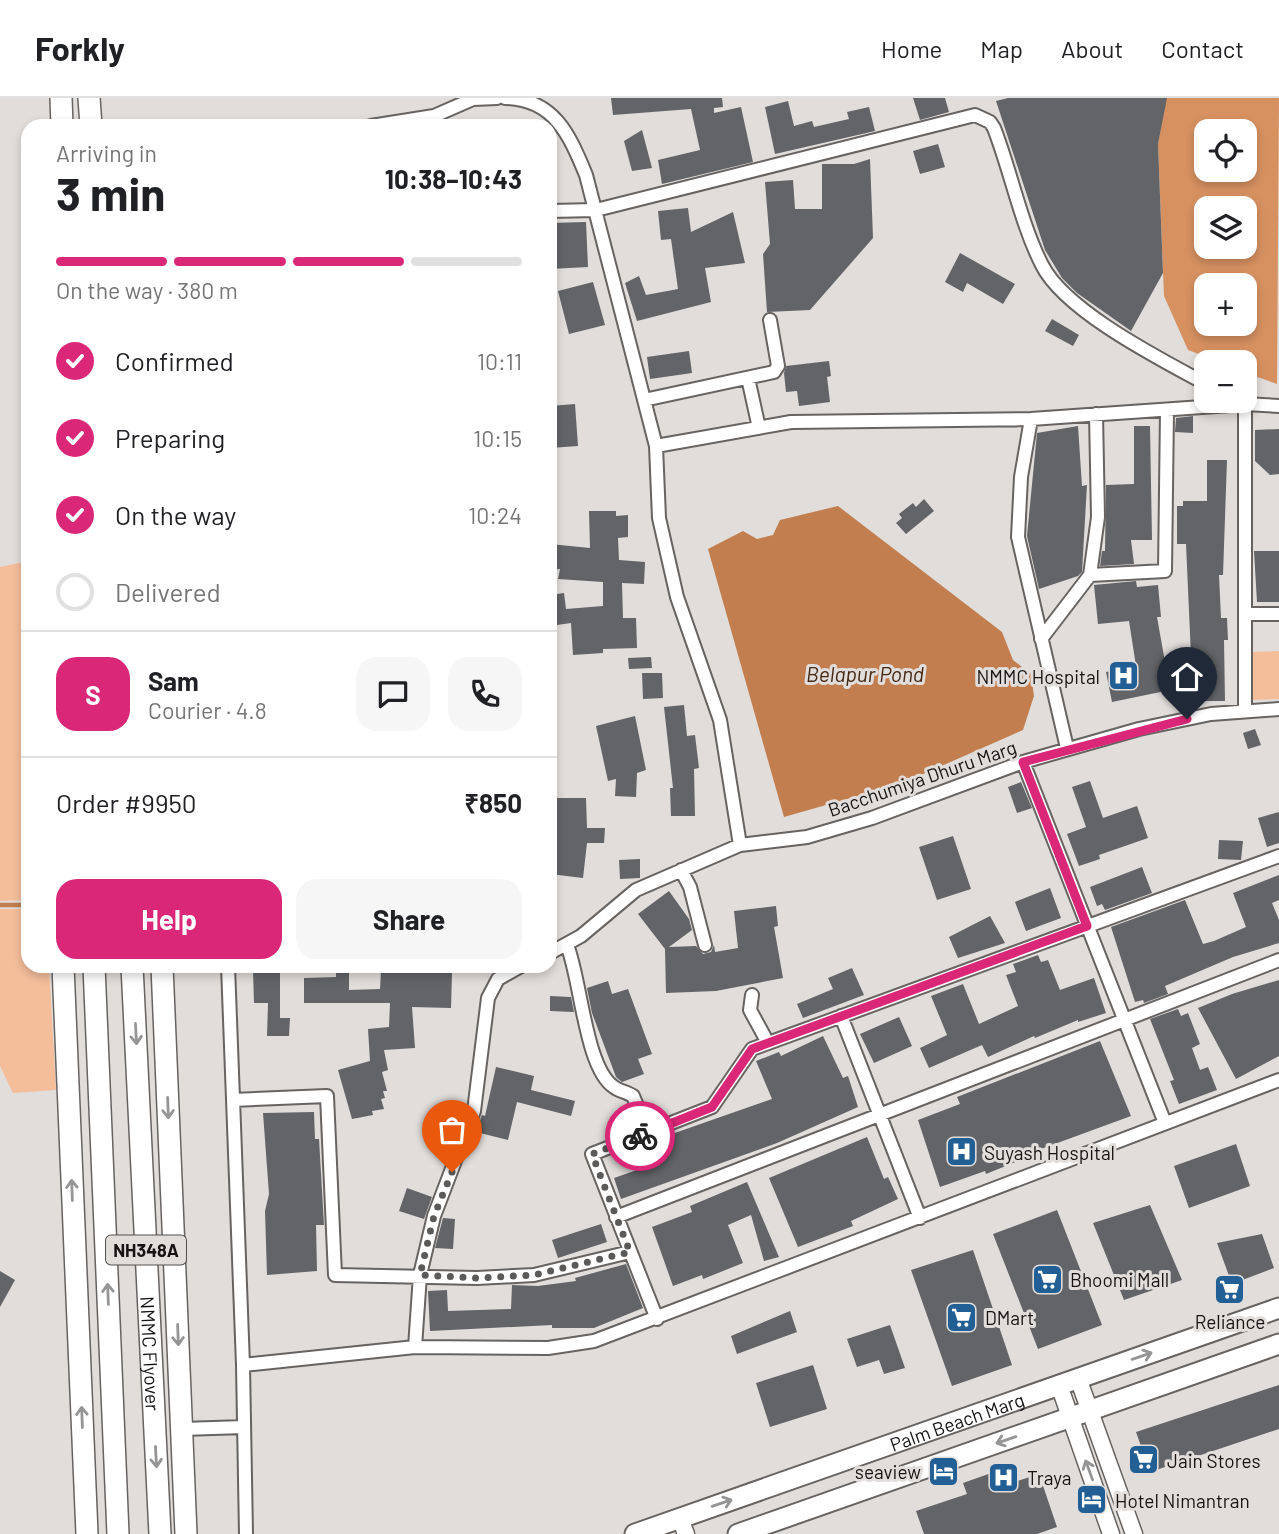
<!DOCTYPE html>
<html lang="en">
<head>
<meta charset="utf-8">
<style>
  :root { --surface:#fff; --page:#f6f6f6; --text:#202124; --muted:#757577; --line:#e0e0e0; --accent:#db2777 }
  body { margin:0; font-family:Barlow,sans-serif; background:var(--page); color:var(--text); height:100vh; display:flex; flex-direction:column; font-size:26px; white-space:nowrap }
  * { box-sizing:border-box; margin:0 }
  p { font-size:23px; color:var(--muted) }
  .icon { flex:none; width:38px; height:38px; fill:none; stroke:currentColor; stroke-width:2; stroke-linecap:round; stroke-linejoin:round }
  .map { position:relative; flex:1; overflow:hidden }
  .drawer { position:absolute; left:21px; top:21px; width:536px; height:854px; display:flex; flex-direction:column; background:var(--surface); border-radius:21px; box-shadow:0 4px 10px #0003 }
  .drawer>* { flex:none }
  .fabs { position:absolute; left:1194px; top:21px; display:grid; gap:14px }
  .fabs a { display:grid; place-items:center; width:63px; height:63px; border-radius:14px; background:var(--surface); box-shadow:0 4px 10px #0003; font-size:35px }
  .pin { position:absolute; display:grid; place-items:center; width:60px; height:60px; color:#fff; margin:-72px -30px; border-radius:50% 50% 50% 0; rotate:-45deg; box-shadow:0 0 7px #0007 }
  .pin .icon { rotate:45deg }
  .courier { position:absolute; display:grid; place-items:center; width:70px; height:70px; margin:-35px; border:5px solid #db2777; border-radius:50%; background:#fff; color:#222; box-shadow:0 2px 9px #0007 }
  .headline em { font-style:normal; font-weight:700 }
  .headline div { display:flex; flex-direction:column-reverse }
  .headline { display:flex; align-items:center; justify-content:space-between; height:119px; padding:0 35px }
  h1 { font-size:46px; font-weight:700; line-height:52px }
  .bar { display:grid; grid-template-columns:repeat(4,1fr); gap:10px 7px; align-content:center; height:84px; padding:0 35px }
  .bar i { height:9px; border-radius:5px; background:var(--line) }
  .bar .current { background:var(--accent) }
  .bar p { grid-column:span 4 }
  .line { display:flex; align-items:center; gap:18px; padding:0 35px; border-top:2px solid var(--line) }
  .line div { flex:1 }
  .round { display:grid; place-items:center; flex:none; width:74px; height:74px; border-radius:21px; background:var(--page) }
  ol { padding:0 35px; list-style:none }
  li { display:flex; align-items:center; gap:21px; height:77px }
  li p { margin-inline-start:auto }
  li .icon { padding:7px; border-radius:50%; background:var(--accent); color:#fff; stroke-width:4 }
  li:last-child { color:var(--muted) }
  li i { width:38px; height:38px; border:4px solid var(--line); border-radius:50% }
  .action { display:flex; gap:14px; margin-top:auto; padding:14px 35px }
  .action a { flex:1; height:80px; border-radius:21px; background:var(--accent); color:#fff; font-size:28px; font-weight:700; line-height:80px; text-align:center }
  .action a+a { background:var(--page); color:var(--text) }
  header { display:flex; align-items:center; gap:42px; box-sizing:border-box; height:98px; padding:0 35px; background:var(--surface); border-bottom:2px solid var(--line) }
  header strong { font-size:33px }
  nav { display:flex; gap:38px; margin-inline-start:auto; font-size:24px }
  .map>svg:first-child { display:block }
  .green { fill:#f5be9b }
  .forest { fill:#d79161; fill-rule:evenodd }
  .water { fill:#c27e4f }
  .lines { fill:none; stroke-linecap:round; stroke-linejoin:round }
  .stream { stroke:#c27e4f; stroke-width:4.5 }
  .building { fill:#626467 }
  .minor-casing { stroke:#666361; stroke-width:16 }
  .tertiary-casing { stroke:#666361; stroke-width:19 }
  .primary-casing { stroke:#666361; stroke-width:23 }
  .trunk-casing { stroke:#666361; stroke-width:24 }
  .minor { stroke:#fff; stroke-width:12 }
  .tertiary { stroke:#fff; stroke-width:16 }
  .primary { stroke:#fff; stroke-width:19 }
  .trunk { stroke:#fff; stroke-width:21 }
  .oneway { stroke:#969595 }
  .done { stroke:#5c5a59; stroke-width:7; stroke-dasharray:0 12.6 }
  .route { stroke:#db2777; stroke-width:9 }
  .labels { text-anchor:middle; dominant-baseline:central; stroke-width:6; stroke-linejoin:round; paint-order:stroke }
  .shield { fill:#e1dddb; stroke:#52504f; stroke-width:2 }
  .shield-label { font-size:18px; font-weight:bold; fill:#151313 }
  .poi-label { font-size:19px; fill:#151313; stroke:#e1dddb; text-anchor:start }
  .street-label { font-size:19px; fill:#151313; stroke:#e1dddb }
  .water-label { font-size:21px; font-style:italic; fill:#452813; stroke:#e1dddb }
</style>
</head>
<body>
<header>
<strong>Forkly</strong>
<nav><a>Home</a><a>Map</a><a>About</a><a>Contact</a></nav>
</header>
<div class="map">
<svg width="1279" height="1436" viewBox="0 0 1279 1436">
  <rect width="100%" height="100%" fill="#e1dddb"/>
  <path class="green" d="M 28,463 L 28,802 L 0,803 L 0,469 Z
    M 1279,553 L 1279,601 L 1251,602 L 1251,554 Z
    M 0,811 L 28,811 L 28,868 L 49,868 L 56,992 L 13,995 L 0,968 Z"/>
  <path class="forest" d="M 1166,0 L 1279,0 L 1277,286 L 1244,274 L 1244,264 L 1220,264 L 1188,252 L 1164,198 L 1158,46 ZM 1206,33 L 1244,33 L 1244,72 L 1206,72 ZM 1206,110 L 1244,110 L 1244,149 L 1206,149 ZM 1206,187 L 1244,187 L 1244,226 L 1206,226 Z"/>
  <path class="water" d="M 838,408 L 1002,534 L 1013,562 L 1031,576 L 1034,598 L 1023,632 L 903,685 L 784,719 L 708,451 L 743,433 L 757,441 L 773,437 L 780,422 Z"/>
  <g class="lines">
    <path class="stream" d="M 0,807 L 25,807"/>
  </g>
  <path class="building" d="M 611,0 L 722,0 L 723,9 L 714,10 L 714,15 L 741,9 L 753,64 L 662,86 L 658,62 L 700,52 L 691,11 L 613,17 Z
    M 913,0 L 945,0 L 949,14 L 920,22 Z
    M 1008,0 L 1167,0 L 1158,46 L 1163,175 L 1131,233 L 1077,195 L 1062,180 L 1045,152 L 996,3 Z
    M 788,3 L 794,28 L 812,23 L 814,29 L 849,21 L 847,14 L 869,9 L 875,33 L 775,56 L 765,9 Z
    M 642,32 L 652,70 L 632,73 L 624,43 Z
    M 938,46 L 945,69 L 920,76 L 913,53 Z
    M 870,61 L 873,140 L 810,212 L 767,214 L 763,156 L 770,146 L 765,84 L 793,82 L 795,111 L 822,111 L 822,66 L 854,66 Z
    M 688,110 L 691,134 L 733,114 L 745,165 L 705,170 L 711,204 L 637,223 L 625,185 L 639,178 L 646,197 L 678,191 L 671,141 L 661,142 L 658,113 Z
    M 586,124 L 588,169 L 550,171 L 550,125 Z
    M 960,155 L 1015,186 L 1003,206 L 967,185 L 963,194 L 945,184 Z
    M 593,184 L 605,227 L 569,236 L 558,193 Z
    M 1052,221 L 1079,237 L 1073,248 L 1045,233 Z
    M 689,253 L 692,275 L 650,281 L 647,259 Z
    M 829,263 L 831,278 L 827,279 L 830,304 L 799,308 L 797,293 L 786,294 L 784,275 L 786,268 Z
    M 575,306 L 578,348 L 550,350 L 550,308 Z
    M 1193,318 L 1193,335 L 1175,334 L 1176,320 Z
    M 1078,328 L 1082,388 L 1087,387 L 1082,474 L 1078,478 L 1039,491 L 1027,438 L 1037,335 Z
    M 1134,328 L 1150,328 L 1152,442 L 1131,442 L 1134,466 L 1100,468 L 1102,453 L 1105,453 L 1106,387 L 1134,386 Z
    M 1279,331 L 1279,376 L 1270,377 L 1255,363 L 1255,332 Z
    M 1207,362 L 1227,362 L 1223,477 L 1219,477 L 1221,520 L 1227,520 L 1228,542 L 1224,542 L 1225,603 L 1193,603 L 1186,446 L 1177,446 L 1177,408 L 1183,408 L 1183,403 L 1207,403 Z
    M 924,401 L 934,413 L 906,436 L 896,425 L 902,420 L 899,416 L 913,405 L 916,409 Z
    M 589,413 L 616,413 L 616,418 L 628,417 L 628,439 L 618,440 L 619,462 L 645,464 L 644,486 L 622,485 L 623,520 L 636,520 L 637,550 L 603,551 L 603,555 L 573,557 L 571,525 L 550,528 L 550,497 L 564,495 L 566,511 L 603,508 L 603,484 L 558,481 L 560,471 L 550,472 L 550,446 L 590,450 Z
    M 1254,453 L 1279,453 L 1279,504 L 1257,504 Z
    M 1136,483 L 1137,489 L 1158,487 L 1161,519 L 1157,519 L 1170,592 L 1112,604 L 1106,574 L 1136,568 L 1129,523 L 1098,526 L 1094,487 Z
    M 651,559 L 652,570 L 629,571 L 628,560 Z
    M 642,575 L 662,575 L 663,600 L 643,601 Z
    M 684,607 L 687,638 L 695,637 L 699,670 L 694,671 L 695,718 L 671,718 L 670,690 L 673,690 L 664,609 Z
    M 635,618 L 646,672 L 637,675 L 636,699 L 615,698 L 616,681 L 608,683 L 596,628 Z
    M 1255,631 L 1261,647 L 1248,651 L 1243,635 Z
    M 1090,683 L 1103,720 L 1137,708 L 1148,740 L 1099,757 L 1100,761 L 1079,768 L 1067,736 L 1086,729 L 1072,689 Z
    M 1021,684 L 1032,710 L 1017,715 L 1008,689 Z
    M 550,700 L 586,700 L 587,730 L 605,730 L 604,745 L 587,745 L 583,780 L 550,776 L 554,730 L 550,730 Z
    M 1279,714 L 1279,745 L 1267,749 L 1258,720 Z
    M 953,738 L 971,791 L 937,802 L 919,749 Z
    M 1219,742 L 1243,743 L 1241,762 L 1218,761 Z
    M 640,761 L 640,780 L 620,781 L 619,762 Z
    M 1142,769 L 1152,795 L 1105,812 L 1102,806 L 1097,808 L 1090,789 Z
    M 1279,777 L 1279,802 L 1272,805 L 1279,822 L 1279,845 L 1233,859 L 1165,888 L 1168,896 L 1144,905 L 1143,902 L 1135,904 L 1111,829 L 1185,802 L 1203,846 L 1214,843 L 1246,829 L 1233,795 Z
    M 1050,790 L 1061,820 L 1026,833 L 1015,804 Z
    M 669,793 L 689,821 L 692,832 L 669,849 L 696,848 L 703,856 L 711,854 L 714,847 L 715,854 L 738,850 L 734,813 L 776,808 L 778,828 L 774,829 L 783,880 L 716,893 L 666,895 L 665,851 L 638,816 Z
    M 990,818 L 1005,845 L 958,860 L 949,839 Z
    M 1038,857 L 1041,864 L 1048,862 L 1060,892 L 1094,880 L 1106,915 L 1078,924 L 1078,922 L 1035,940 L 1034,938 L 988,959 L 982,947 L 929,970 L 920,950 L 947,937 L 931,898 L 963,886 L 979,926 L 1018,908 L 1006,877 L 1016,874 L 1013,866 Z
    M 336,868 L 349,868 L 349,892 L 380,891 L 381,872 L 452,874 L 451,910 L 412,909 L 415,950 L 384,952 L 388,972 L 382,974 L 387,993 L 383,993 L 385,1000 L 381,1001 L 384,1011 L 372,1013 L 373,1017 L 352,1021 L 338,972 L 370,963 L 368,931 L 389,929 L 390,905 L 304,905 L 304,880 L 336,879 Z
    M 852,870 L 864,897 L 803,920 L 797,906 L 833,891 L 828,880 Z
    M 253,873 L 280,873 L 280,920 L 290,920 L 289,938 L 267,938 L 268,905 L 254,905 Z
    M 1279,882 L 1279,958 L 1236,981 L 1198,910 L 1232,896 Z
    M 608,883 L 612,896 L 628,891 L 652,956 L 638,961 L 644,976 L 622,984 L 616,979 L 592,915 L 587,890 Z
    M 550,898 L 571,899 L 574,914 L 550,913 Z
    M 1178,911 L 1181,918 L 1188,915 L 1200,946 L 1192,950 L 1200,972 L 1208,969 L 1217,992 L 1179,1006 L 1170,983 L 1174,982 L 1150,921 Z
    M 899,919 L 912,948 L 874,965 L 860,936 Z
    M 823,938 L 843,980 L 848,978 L 858,1009 L 777,1045 L 621,1101 L 614,1080 L 637,1072 L 629,1051 L 772,1001 L 756,963 L 779,954 L 781,958 Z
    M 1100,943 L 1131,1018 L 1022,1058 L 1023,1061 L 986,1076 L 985,1073 L 940,1089 L 918,1022 L 960,1006 L 957,999 Z
    M 496,969 L 534,978 L 531,992 L 575,1003 L 571,1018 L 517,1004 L 508,1042 L 476,1034 L 482,1017 L 485,1018 Z
    M 447,1010 L 464,1016 L 454,1040 L 439,1035 Z
    M 314,1014 L 315,1041 L 319,1041 L 324,1127 L 316,1127 L 317,1173 L 267,1177 L 265,1113 L 269,1096 L 263,1015 Z
    M 867,1039 L 884,1081 L 888,1079 L 898,1101 L 851,1123 L 853,1128 L 798,1149 L 769,1080 Z
    M 1236,1046 L 1250,1088 L 1189,1110 L 1174,1068 Z
    M 747,1084 L 779,1159 L 764,1163 L 751,1117 L 728,1127 L 743,1165 L 703,1181 L 702,1177 L 673,1188 L 652,1129 L 692,1114 L 690,1108 Z
    M 407,1090 L 432,1099 L 424,1121 L 399,1113 Z
    M 1150,1107 L 1182,1182 L 1124,1202 L 1093,1125 Z
    M 1057,1112 L 1102,1227 L 1038,1251 L 993,1136 Z
    M 443,1120 L 455,1121 L 453,1151 L 435,1150 Z
    M 601,1126 L 607,1144 L 558,1160 L 552,1142 Z
    M 1262,1136 L 1274,1170 L 1232,1186 L 1217,1145 Z
    M 973,1152 L 1012,1267 L 952,1288 L 911,1172 Z
    M 626,1166 L 643,1210 L 594,1230 L 552,1230 L 552,1227 L 430,1233 L 428,1193 L 447,1192 L 448,1213 L 511,1211 L 512,1187 L 538,1188 L 576,1183 L 575,1180 Z
    M 0,1173 L 15,1182 L 0,1209 Z
    M 790,1213 L 797,1234 L 737,1256 L 731,1238 Z
    M 890,1227 L 905,1270 L 884,1276 L 879,1262 L 857,1269 L 847,1241 Z
    M 813,1267 L 827,1311 L 770,1329 L 756,1285 Z
    M 1279,1287 L 1279,1331 L 1150,1374 L 1136,1334 Z
    M 994,1374 L 999,1389 L 1039,1376 L 1057,1429 L 1037,1436 L 924,1436 L 916,1413 L 967,1396 L 963,1385 Z"/>
  <g class="lines">
    <defs>
      <path id="minor" d="M 505,0 C 554,1 569,36 586,77 L 656,348 L 659,420 L 677,499 L 720,622 L 740,747
        M 371,28 L 434,18 L 473,1 L 497,0
        M 550,113 L 596,112 L 975,17 L 990,24 L 994,30 C 1011,74 1021,126 1042,167 C 1065,213 1160,261 1206,286
        M 748,280 L 759,330
        M 644,302 L 774,274 L 778,268 L 770,222
        M 1245,306 L 1245,612
        M 1031,321 L 1021,379 L 1018,439 L 1067,650
        M 656,348 L 791,324 L 1031,321 L 1245,306 L 1279,308
        M 1090,477 L 1165,473 L 1167,312
        M 1245,516 L 1279,516
        M 1041,541 L 1090,477 L 1098,419 L 1096,316
        M 1023,664 L 1165,1025
        M 681,772 L 690,789 L 705,847
        M 567,847 C 581,881 585,970 614,989 C 619,993 627,994 633,998 L 648,1034
        M 550,855 L 581,838 L 636,792 L 740,747 L 807,739 L 872,720 L 1023,664 L 1139,631 L 1211,616 L 1279,611
        M 228,868 L 243,1267
        M 752,897 L 750,912 L 768,945
        M 841,918 L 920,1120
        M 233,1002 L 327,998 L 335,1177 L 477,1180 L 534,1177 L 630,1154
        M 616,1119 L 1279,862
        M 657,1221 L 592,1056 L 712,1009 L 752,951 L 1279,758
        M 415,1249 L 420,1177 L 434,1118 L 474,1013 L 488,900 L 498,881 L 521,868
        M 182,1331 L 244,1329
        M 246,1436 L 243,1267 L 415,1249 L 548,1250 L 594,1243 L 1279,982"/>
      <path id="tertiary" d="M 1078,1280 L 1134,1436
        M 1059,1287 L 1111,1436
        M 680,1420 L 686,1436"/>
      <g id="primary">
        <path id="s1" d="M 635,1436 L 1279,1210"/>
        <path d="M 738,1436 L 1279,1246"/>
      </g>
      <g id="trunk">
        <path d="M 61,0 L 62,28"/>
        <path d="M 89,0 L 91,28"/>
        <path d="M 63,868 L 87,1436"/>
        <path d="M 94,868 L 118,1436"/>
        <path id="s2" d="M 132,868 L 160,1436"/>
        <path d="M 162,868 L 186,1436"/>
      </g>
    </defs>
    <use href="#minor" class="minor-casing"/>
    <use href="#tertiary" class="tertiary-casing"/>
    <use href="#primary" class="primary-casing"/>
    <use href="#trunk" class="trunk-casing"/>
    <use href="#minor" class="minor"/>
    <use href="#tertiary" class="tertiary"/>
    <use href="#primary" class="primary"/>
    <use href="#trunk" class="trunk"/>
  </g>
  <defs><path id="oneway-shaft" d="M-6 0H5M1.5-3L5.5 0L1.5 3" fill="none" stroke-width="1.6" stroke-linecap="round" stroke-linejoin="round" transform="scale(1.75)"/></defs>
  <g class="oneway">
    <use href="#oneway-shaft" transform="translate(136 936) rotate(87)"/>
    <use href="#oneway-shaft" transform="translate(168 1010) rotate(88)"/>
    <use href="#oneway-shaft" transform="translate(72 1092) rotate(-92)"/>
    <use href="#oneway-shaft" transform="translate(108 1196) rotate(-92)"/>
    <use href="#oneway-shaft" transform="translate(178 1237) rotate(88)"/>
    <use href="#oneway-shaft" transform="translate(1142 1258) rotate(-19)"/>
    <use href="#oneway-shaft" transform="translate(82 1319) rotate(-92)"/>
    <use href="#oneway-shaft" transform="translate(1006 1342) rotate(161)"/>
    <use href="#oneway-shaft" transform="translate(156 1359) rotate(87)"/>
    <use href="#oneway-shaft" transform="translate(1089 1372) rotate(-110)"/>
    <use href="#oneway-shaft" transform="translate(722 1405) rotate(-19)"/>
  </g>
  <g class="lines">
    <path class="done" d="M 452,1074 L 434,1118 L 420,1177 L 477,1180 L 534,1177 L 630,1154 L 592,1056 L 640,1038"/>
    <path class="route" d="M 640,1038 L 712,1009 L 752,951 L 1087,828 L 1023,664 L 1187,621"/>
  </g>
  <defs>
    <symbol id="hospital-square" viewBox="-11 -11 22 22"><rect x="-9" y="-9" width="18" height="18" rx="4" fill="#225f95" stroke="#e1dddb"/><path d="M-5-5h3v3.5h4V-5h3V5h-3V1.5h-4V5h-3Z" fill="#fff"/></symbol>
    <symbol id="supermarket-square" viewBox="-11 -11 22 22"><rect x="-9" y="-9" width="18" height="18" rx="4" fill="#225f95" stroke="#e1dddb"/><path d="M-6-5.5h2.5l.6 2H6L4.5 2H-2.5L-4.4-4H-6ZM-1.5 3.2a1.3 1.3 0 1 0 .1 0ZM3 3.2a1.3 1.3 0 1 0 .1 0Z" fill="#fff"/></symbol>
    <symbol id="hotel-square" viewBox="-11 -11 22 22"><rect x="-9" y="-9" width="18" height="18" rx="4" fill="#225f95" stroke="#e1dddb"/><path d="M-6-4.5h1.5V1H6V5H4.5V3h-9V5H-6ZM-4 0a1.8 1.8 0 1 1 3.6 0ZM.5 0V-2.5h3Q6-2.5 6 0Z" fill="#fff"/></symbol>
  </defs>
  <g fill-rule="evenodd">
    <use href="#hospital-square" x="1106" y="560" width="35" height="35"/>
    <use href="#hospital-square" x="944" y="1036" width="35" height="35"/>
    <use href="#supermarket-square" x="1030" y="1164" width="35" height="35"/>
    <use href="#supermarket-square" x="1212" y="1174" width="35" height="35"/>
    <use href="#supermarket-square" x="944" y="1202" width="35" height="35"/>
    <use href="#supermarket-square" x="1126" y="1344" width="35" height="35"/>
    <use href="#hotel-square" x="926" y="1356" width="35" height="35"/>
    <use href="#hospital-square" x="986" y="1362" width="35" height="35"/>
    <use href="#hotel-square" x="1074" y="1384" width="35" height="35"/>
  </g>
  <g class="labels">
    <rect class="shield" x="106" y="1137.5" width="80" height="29" rx="5"/>
    <g class="shield-label">
      <text x="146" y="1152">NH348A</text>
    </g>
    <g class="poi-label">
      <text x="1100" y="578" text-anchor="end">NMMC Hospital</text>
      <text x="984" y="1054">Suyash Hospital</text>
      <text x="1070" y="1181">Bhoomi Mall</text>
      <text x="985" y="1219">DMart</text>
      <text x="1230" y="1223" text-anchor="middle">Reliance</text>
      <text x="1167" y="1362">Jain Stores</text>
      <text x="921" y="1373" text-anchor="end">seaview</text>
      <text x="1027" y="1379">Traya</text>
      <text x="1115" y="1402">Hotel Nimantran</text>
    </g>
    <g class="street-label">
      <text transform="translate(922 680) rotate(-19)">Bacchumiya Dhuru Marg</text>
      <text stroke="none"><textPath href="#s2" startOffset="388">NMMC Flyover</textPath></text>
      <text stroke="none"><textPath href="#s1" startOffset="341">Palm Beach Marg</textPath></text>
    </g>
    <g class="water-label">
      <text x="865" y="575">Belapur Pond</text>
    </g>
  </g>
</svg>
<div class="fabs">
<a><svg class="icon" aria-label="locate" viewBox="0 0 24 24"><circle cx="12" cy="12" r="6"/><path d="M12 2v4M12 18v4M2 12h4M18 12h4"/></svg></a>
<a><svg class="icon" aria-label="layers" viewBox="0 0 24 24"><path d="M12 4l9 5-9 5-9-5zM3 14l9 5 9-5"/></svg></a>
<a>+</a>
<a>−</a>
</div>
<div class="pin" style="left:452px;top:1074px;background:#ea580c"><svg class="icon" aria-label="bag" viewBox="0 0 24 24"><path d="M5 8h14l-1 12H6zM9 8a3 3 0 0 1 6 0"/></svg></div>
<div class="pin" style="left:1187px;top:621px;background:#1f2937"><svg class="icon" aria-label="home" viewBox="0 0 24 24"><path d="M3 11l9-7 9 7M6 9v11h12V9"/></svg></div>
<div class="courier" style="left:640px;top:1038px"><svg class="icon" aria-label="bike" viewBox="0 0 24 24"><circle cx="6" cy="16" r="4"/><circle cx="18" cy="16" r="4"/><path d="M6 16l4-8h5l3 8M10 8l3 8H6M13 5h3"/></svg></div>
<section class="drawer">
<div class="headline"><div><h1>3 min</h1><p>Arriving in</p></div><em>10:38–10:43</em></div>
<div class="bar"><i class="current"></i><i class="current"></i><i class="current"></i><i></i><p>On the way · 380 m</p></div>
<ol>
<li><svg class="icon" aria-label="check" viewBox="0 0 24 24"><path d="M5 12l5 5 9-10"/></svg>Confirmed<p>10:11</p></li>
<li><svg class="icon" aria-label="check" viewBox="0 0 24 24"><path d="M5 12l5 5 9-10"/></svg>Preparing<p>10:15</p></li>
<li><svg class="icon" aria-label="check" viewBox="0 0 24 24"><path d="M5 12l5 5 9-10"/></svg>On the way<p>10:24</p></li>
<li><i></i>Delivered</li>
</ol>
<div class="line" style="height:126px"><b class="round" style="background:var(--accent);color:#fff">S</b><div><b>Sam</b><p>Courier · 4.8</p></div><a class="round"><svg class="icon" aria-label="chat" viewBox="0 0 24 24"><path d="M4 5h16v11H9l-5 4z"/></svg></a><a class="round"><svg class="icon" aria-label="phone" viewBox="0 0 24 24"><path d="M5 4h4l2 5-3 2q2 4 5 5l2-3 5 2v4C11 20 4 13 5 4z"/></svg></a></div>
<div class="line" style="height:91px"><div>Order #9950</div><b>₹850</b></div>
<div class="action"><a>Help</a><a>Share</a></div>
</section>
</div>
</body>
</html>
